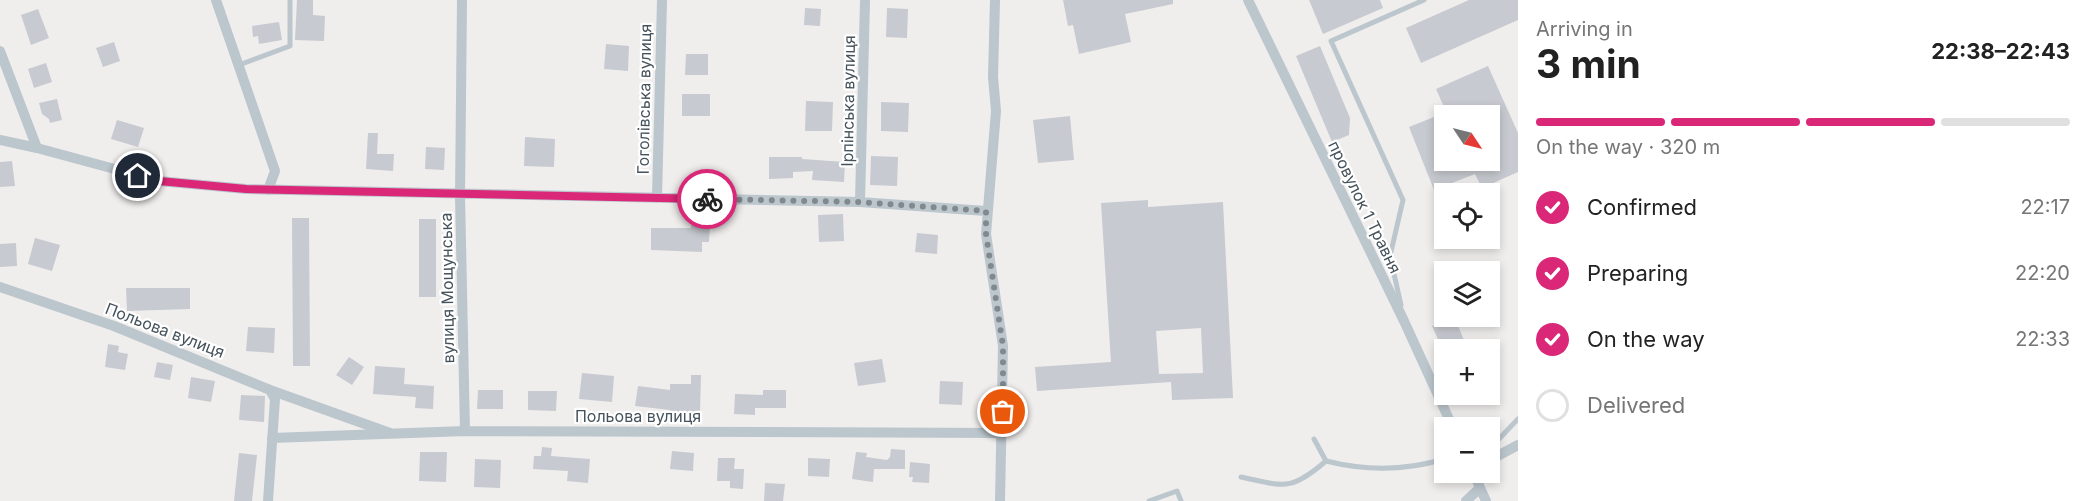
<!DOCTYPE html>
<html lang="en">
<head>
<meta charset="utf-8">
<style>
  :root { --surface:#fff; --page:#f6f6f6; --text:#222; --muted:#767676; --line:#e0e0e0; --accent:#db2777 }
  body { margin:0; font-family:Inter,sans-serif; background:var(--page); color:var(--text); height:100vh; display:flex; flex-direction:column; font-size:22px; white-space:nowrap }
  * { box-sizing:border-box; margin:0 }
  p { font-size:20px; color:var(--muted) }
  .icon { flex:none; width:33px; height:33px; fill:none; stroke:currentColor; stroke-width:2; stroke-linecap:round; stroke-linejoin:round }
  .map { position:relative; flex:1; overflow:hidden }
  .panel { display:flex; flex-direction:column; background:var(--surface); width:570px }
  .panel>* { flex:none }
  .needle { width:39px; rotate:125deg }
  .controls { position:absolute; left:1434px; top:105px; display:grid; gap:12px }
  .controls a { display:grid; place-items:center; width:66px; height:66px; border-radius:0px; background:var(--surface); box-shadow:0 3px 9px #0003; font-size:30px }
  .pin { position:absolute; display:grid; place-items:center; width:51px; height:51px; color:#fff; margin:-26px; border:3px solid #fff; border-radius:50%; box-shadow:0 2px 6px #0007 }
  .courier { position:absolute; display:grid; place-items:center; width:60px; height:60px; margin:-30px; border:4px solid #db2777; border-radius:50%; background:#fff; color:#222; box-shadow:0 2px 8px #0007 }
  .headline em { font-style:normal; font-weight:700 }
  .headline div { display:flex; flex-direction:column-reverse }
  .headline { display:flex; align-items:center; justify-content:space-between; height:102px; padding:0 18px }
  h1 { font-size:39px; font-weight:700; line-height:45px }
  .bar { display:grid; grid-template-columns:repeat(4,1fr); gap:9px 6px; align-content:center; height:72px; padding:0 18px }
  .bar i { height:8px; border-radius:4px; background:var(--line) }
  .bar .selected { background:var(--accent) }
  .bar p { grid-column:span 4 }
  ol { padding:0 18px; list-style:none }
  li { display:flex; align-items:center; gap:18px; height:66px }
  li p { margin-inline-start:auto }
  li .icon { padding:6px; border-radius:50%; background:var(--accent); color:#fff; stroke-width:4 }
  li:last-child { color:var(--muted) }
  li i { width:33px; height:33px; border:3px solid var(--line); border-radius:50% }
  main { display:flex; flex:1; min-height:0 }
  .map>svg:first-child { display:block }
  .building { fill:#c7cad0; fill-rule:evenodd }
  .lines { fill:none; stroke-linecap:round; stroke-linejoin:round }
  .lane { stroke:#bbc6cd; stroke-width:5 }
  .street { stroke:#bbc6cd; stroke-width:10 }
  .done { stroke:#81888e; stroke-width:6; stroke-dasharray:0 10.8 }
  .route { stroke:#db2777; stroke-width:8 }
  .labels { text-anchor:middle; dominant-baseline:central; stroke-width:4.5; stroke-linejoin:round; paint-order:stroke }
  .street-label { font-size:16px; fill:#45525b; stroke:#fff }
</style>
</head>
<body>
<main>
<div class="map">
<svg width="1518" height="501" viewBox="0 0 1518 501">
  <rect width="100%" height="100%" fill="#f0eded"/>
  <path class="building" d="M 297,0 L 313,0 L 313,15 L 325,16 L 324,41 L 295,40 Z
    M 1063,0 L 1173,0 L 1173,4 L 1125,14 L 1131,42 L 1079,54 L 1073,25 L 1068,26 Z
    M 1309,0 L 1380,0 L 1383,8 L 1323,34 Z
    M 1469,0 L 1518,0 L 1518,20 L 1421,63 L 1406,28 Z
    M 805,8 L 821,9 L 820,26 L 804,25 Z
    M 887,8 L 908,9 L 907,38 L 886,37 Z
    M 38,9 L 49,38 L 31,45 L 21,15 Z
    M 279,22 L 282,40 L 259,44 L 258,36 L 253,37 L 252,26 Z
    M 114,42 L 120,61 L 103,67 L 96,48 Z
    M 606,44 L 629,46 L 628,71 L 604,69 Z
    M 1320,46 L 1350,118 L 1349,135 L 1332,142 L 1296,56 Z
    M 686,54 L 708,54 L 708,75 L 685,75 Z
    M 46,63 L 52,82 L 34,88 L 28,69 Z
    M 1488,66 L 1518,133 L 1518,172 L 1482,188 L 1475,174 L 1434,190 L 1409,127 L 1444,113 L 1444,160 L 1490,160 L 1490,116 L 1448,116 L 1436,89 Z
    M 682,94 L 710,94 L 710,116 L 682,116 Z
    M 57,99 L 62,120 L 50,123 L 49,119 L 42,114 L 39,103 Z
    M 806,101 L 833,102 L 832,131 L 805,131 Z
    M 881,102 L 909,103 L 908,132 L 881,131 Z
    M 1070,116 L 1074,160 L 1038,163 L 1033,120 Z
    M 117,120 L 144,128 L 138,147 L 111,139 Z
    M 368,133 L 378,133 L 377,154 L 394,154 L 393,171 L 366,169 Z
    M 525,137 L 555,139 L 554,167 L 524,166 Z
    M 426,147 L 445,148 L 444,170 L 425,169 Z
    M 871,156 L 898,157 L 897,186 L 870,185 Z
    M 769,157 L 802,157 L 802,159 L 845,162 L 844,182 L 812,180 L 813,171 L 793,172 L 793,178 L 769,179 Z
    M 12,161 L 15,186 L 0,187 L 0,162 Z
    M 1148,200 L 1148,207 L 1223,202 L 1233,398 L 1172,400 L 1171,382 L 1037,391 L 1035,367 L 1111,362 L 1101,203 ZM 1201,328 L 1203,373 L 1159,374 L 1156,331 Z
    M 843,214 L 844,241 L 819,242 L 818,215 Z
    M 292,218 L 309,218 L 310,366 L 293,366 Z
    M 419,219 L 436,219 L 436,297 L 419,297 Z
    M 691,225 L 710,226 L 709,242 L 702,242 L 702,252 L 651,250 L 651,228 L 691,228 Z
    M 917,233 L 938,235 L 937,254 L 915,252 Z
    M 35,238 L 60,245 L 52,271 L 28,264 Z
    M 16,243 L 17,266 L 0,267 L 0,244 Z
    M 126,288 L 190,288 L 190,309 L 127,311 Z
    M 1454,316 L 1468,350 L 1443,350 L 1432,326 Z
    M 248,327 L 275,328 L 274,353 L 246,351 Z
    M 108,344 L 119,346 L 118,352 L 128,354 L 125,370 L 105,367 Z
    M 349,357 L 364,367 L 352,385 L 336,375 Z
    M 882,359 L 886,382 L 858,386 L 854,363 Z
    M 157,362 L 173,365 L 170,380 L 154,377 Z
    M 375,366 L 405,368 L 404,384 L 434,386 L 433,409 L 415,408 L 416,397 L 373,394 Z
    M 582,373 L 614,376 L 612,402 L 579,399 Z
    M 691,375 L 701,375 L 700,413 L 670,413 L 670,410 L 635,406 L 638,386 L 670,390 L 670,384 L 691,384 Z
    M 191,377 L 215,381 L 211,402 L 188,398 Z
    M 940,381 L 963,382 L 962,405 L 939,404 Z
    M 478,390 L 503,390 L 503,409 L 477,409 Z
    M 763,390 L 786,390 L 786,408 L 755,408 L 755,415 L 734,414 L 735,394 L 763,395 Z
    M 528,391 L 557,391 L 556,411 L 528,410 Z
    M 241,395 L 265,396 L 264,422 L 239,420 Z
    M 542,447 L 552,448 L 551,456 L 590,459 L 588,483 L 567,481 L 568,471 L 533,469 L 534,456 L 541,456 Z
    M 891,449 L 905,450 L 905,469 L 874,469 L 873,482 L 852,479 L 856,452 L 867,453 L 866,457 L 887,460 L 890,457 Z
    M 672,451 L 694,453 L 693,471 L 670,469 Z
    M 420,452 L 447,452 L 446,482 L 419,481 Z
    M 239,453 L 257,455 L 252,501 L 234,501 Z
    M 718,458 L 735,458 L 734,469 L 744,469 L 743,489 L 730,488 L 730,481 L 717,481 Z
    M 808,458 L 830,459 L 829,477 L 808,476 Z
    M 475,459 L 501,460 L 500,488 L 474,487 Z
    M 910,462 L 930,464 L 929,483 L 912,482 L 913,477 L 909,477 Z
    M 765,483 L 785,484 L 783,501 L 764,501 Z"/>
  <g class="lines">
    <path class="lane" d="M 239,65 L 290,46 L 290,0
      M 1401,305 L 1390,256 L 1403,200 L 1331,41 L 1424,0
      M 1314,439 L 1326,461
      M 1491,458 L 1498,440 L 1518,419
      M 1241,477 C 1284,486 1290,492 1326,461 C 1366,471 1405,471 1444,459
      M 1149,501 L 1177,491 L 1181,501"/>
    <path class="street" d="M 216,0 L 275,171 L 268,190
      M 462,0 L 460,196 L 465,431
      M 995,0 L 993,77 L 996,111 L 986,234 L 1003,346 L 1000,501
      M 1248,0 L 1404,321 L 1453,428
      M 0,51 L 37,148 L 159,181 L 246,189 L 860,202 L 986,211
      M 0,140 L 37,148
      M 657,198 L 662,0
      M 860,202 L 865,0
      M 0,287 L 114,326 L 270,390 L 275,399 L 268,501
      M 270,390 L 390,433
      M 272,438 L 465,431 L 1003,433
      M 1490,460 L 1518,445
      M 1473,472 L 1486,501
      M 1466,501 L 1480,488"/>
  </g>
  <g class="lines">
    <path class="done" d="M 707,199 L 860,202 L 986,211 L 986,234 L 1003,346 L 1003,412"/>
    <path class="route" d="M 138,176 L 159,181 L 246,189 L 707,199"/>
  </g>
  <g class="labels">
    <g class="street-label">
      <text transform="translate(644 99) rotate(-89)">Гоголівська вулиця</text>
      <text transform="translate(848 101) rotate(-89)">Ірпінська вулиця</text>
      <text transform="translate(1365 207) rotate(64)">провулок 1 Травня</text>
      <text transform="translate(447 288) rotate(-91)">вулиця Мощунська</text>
      <text transform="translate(165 330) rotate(21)">Польова вулиця</text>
      <text x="638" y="416">Польова вулиця</text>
    </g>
  </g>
</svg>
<div class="controls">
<a><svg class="needle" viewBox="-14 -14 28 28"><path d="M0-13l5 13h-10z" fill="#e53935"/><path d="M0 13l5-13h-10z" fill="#767676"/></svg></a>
<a><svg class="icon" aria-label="locate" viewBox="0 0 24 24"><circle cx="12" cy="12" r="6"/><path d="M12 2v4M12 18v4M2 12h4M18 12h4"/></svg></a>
<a><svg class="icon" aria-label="layers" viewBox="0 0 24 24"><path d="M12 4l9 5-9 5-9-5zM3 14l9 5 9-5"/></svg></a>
<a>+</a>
<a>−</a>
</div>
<div class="pin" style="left:1003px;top:412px;background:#ea580c"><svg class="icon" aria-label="bag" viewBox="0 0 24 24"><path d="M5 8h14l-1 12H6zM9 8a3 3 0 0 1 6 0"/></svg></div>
<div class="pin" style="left:138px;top:176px;background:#1f2937"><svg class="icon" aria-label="home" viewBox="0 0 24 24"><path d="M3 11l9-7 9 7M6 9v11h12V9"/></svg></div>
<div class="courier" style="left:707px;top:199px"><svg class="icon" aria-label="bike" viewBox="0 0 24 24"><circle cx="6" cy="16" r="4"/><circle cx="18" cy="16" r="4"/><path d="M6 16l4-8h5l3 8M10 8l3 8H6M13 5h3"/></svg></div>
</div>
<section class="panel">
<div class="headline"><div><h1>3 min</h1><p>Arriving in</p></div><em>22:38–22:43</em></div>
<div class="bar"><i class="selected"></i><i class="selected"></i><i class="selected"></i><i></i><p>On the way · 320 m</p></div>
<ol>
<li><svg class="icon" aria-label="check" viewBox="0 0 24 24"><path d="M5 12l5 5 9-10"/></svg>Confirmed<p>22:17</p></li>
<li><svg class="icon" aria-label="check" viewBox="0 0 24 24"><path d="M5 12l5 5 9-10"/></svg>Preparing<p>22:20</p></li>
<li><svg class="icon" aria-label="check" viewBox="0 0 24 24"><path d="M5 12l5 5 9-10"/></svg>On the way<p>22:33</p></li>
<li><i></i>Delivered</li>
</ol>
</section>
</main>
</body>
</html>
